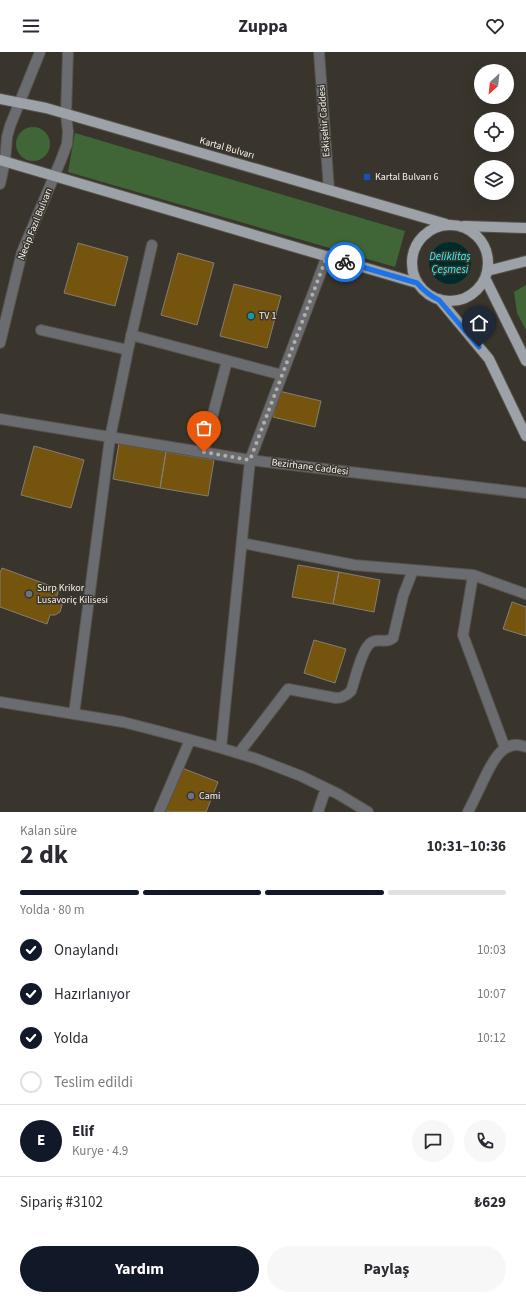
<!DOCTYPE html>
<html lang="tr">
<head>
<meta charset="utf-8">
<style>
  :root { --surface:#fff; --page:#f7f7f7; --text:#2b2b33; --muted:#7c7c81; --line:#e1e1e2; --accent:#111827 }
  body { margin:0; font-family:"Source Sans 3",sans-serif; background:var(--page); color:var(--text); height:100vh; display:flex; flex-direction:column; font-size:15px; white-space:nowrap }
  * { box-sizing:border-box; margin:0 }
  p { font-size:13px; color:var(--muted) }
  .icon { flex:none; width:22px; height:22px; fill:none; stroke:currentColor; stroke-width:2; stroke-linecap:round; stroke-linejoin:round }
  .map { position:relative; height:760px; overflow:hidden }
  .details { display:flex; flex-direction:column; background:var(--surface); flex:1 }
  .details>* { flex:none }
  .needle { width:26px; rotate:207deg }
  .buttons { position:absolute; left:474px; top:12px; display:grid; gap:8px }
  .buttons a { display:grid; place-items:center; width:40px; height:40px; border-radius:50%; background:var(--surface); box-shadow:0 4px 16px #0002; font-size:20px }
  .pin { position:absolute; display:grid; place-items:center; width:34px; height:34px; color:#fff; margin:-41px -17px; border-radius:50% 50% 50% 0; rotate:-45deg; box-shadow:0 0 4px #0007 }
  .pin .icon { rotate:45deg }
  .courier { position:absolute; display:grid; place-items:center; width:40px; height:40px; margin:-20px; border:3px solid #1a73e8; border-radius:50%; background:#fff; color:#222; box-shadow:0 1px 5px #0007 }
  .headline em { font-style:normal; font-weight:700 }
  .headline div { display:flex; flex-direction:column-reverse }
  .headline { display:flex; align-items:center; justify-content:space-between; height:68px; padding:0 20px }
  h1 { font-size:26px; font-weight:700; line-height:30px }
  .bar { display:grid; grid-template-columns:repeat(4,1fr); gap:6px 4px; align-content:center; height:48px; padding:0 20px }
  .bar i { height:5px; border-radius:3px; background:var(--line) }
  .bar .on { background:var(--accent) }
  .bar p { grid-column:span 4 }
  .line { display:flex; align-items:center; gap:10px; padding:0 20px; border-top:1px solid var(--line) }
  .line div { flex:1 }
  .round { display:grid; place-items:center; flex:none; width:42px; height:42px; border-radius:21px; background:var(--page) }
  ol { padding:0 20px; list-style:none }
  li { display:flex; align-items:center; gap:12px; height:44px }
  li p { margin-inline-start:auto }
  li .icon { padding:4px; border-radius:50%; background:var(--accent); color:#fff; stroke-width:4 }
  li:last-child { color:var(--muted) }
  li i { width:22px; height:22px; border:2px solid var(--line); border-radius:50% }
  .primary-button { display:flex; gap:8px; margin-top:auto; padding:8px 20px }
  .primary-button a { flex:1; height:46px; border-radius:24px; background:var(--accent); color:#fff; font-size:16px; font-weight:700; line-height:46px; text-align:center }
  .primary-button a+a { background:var(--page); color:var(--text) }
  header { display:flex; justify-content:space-between; align-items:center; height:52px; padding:0 20px; background:var(--surface); font-size:18px; font-weight:700 }
  .map>svg:first-child { display:block }
  .green { fill:#406637 }
  .water { fill:#002b2b }
  .building { fill:#75540d; stroke:#837d74 }
  .lines { fill:none; stroke-linecap:round; stroke-linejoin:round }
  .minor-casing { stroke:#57534c; stroke-width:12 }
  .major-casing { stroke:#57534c; stroke-width:12 }
  .minor { stroke:#6a6c70; stroke-width:10 }
  .major { stroke:#9da2a9; stroke-width:10 }
  .done { stroke:#b3b0aa; stroke-width:4; stroke-dasharray:0 7.2 }
  .route { stroke:#1a73e8; stroke-width:5 }
  .transit-dot { fill:#1a4fb4; stroke:#39352d; stroke-width:1.5 }
  .culture-dot { fill:#0f9aa8; stroke:#39352d; stroke-width:1.5 }
  .worship-dot { fill:#6b7280; stroke:#39352d; stroke-width:1.5 }
  .labels { text-anchor:middle; dominant-baseline:central; stroke-width:3; stroke-linejoin:round; paint-order:stroke }
  .street-label { font-size:10px; fill:#f5f2ed; stroke:#39352d }
  .poi-label { font-size:10px; fill:#f5f2ed; stroke:#39352d; text-anchor:start }
  .water-label { font-size:11px; font-style:italic; fill:#2ff8f9; stroke:#39352d }
</style>
</head>
<body>
<header><svg class="icon" aria-label="menu" viewBox="0 0 24 24"><path d="M4 6h16M4 12h16M4 18h16"/></svg>Zuppa<svg class="icon" aria-label="heart" viewBox="0 0 24 24"><path d="M12 20l-8-8c-3-5 5-10 8-4 3-6 11-1 8 4z"/></svg></header>
<div class="map">
<svg width="526" height="760" viewBox="0 0 526 760">
  <rect width="100%" height="100%" fill="#39352d"/>
  <path class="green" d="M16 92a17 17 0 1 1 34 0a17 17 0 1 1-34 0Z
    M 75,81 L 405,179 L 395,215 L 68,120 Z
    M 526,233 L 526,278 L 517,261 L 514,240 Z"/>
  <path class="water" d="M429 211a21 21 0 1 1 42 0a21 21 0 1 1-42 0Z"/>
  <path class="building" d="M 78,191 L 128,205 L 115,254 L 64,241 Z
    M 178,201 L 214,211 L 197,273 L 161,263 Z
    M 234,232 L 281,244 L 267,296 L 220,284 Z
    M 279,339 L 321,349 L 315,375 L 273,365 Z
    M 119,391 L 166,400 L 160,436 L 113,427 Z
    M 34,394 L 84,408 L 71,456 L 21,443 Z
    M 166,400 L 214,408 L 208,444 L 160,436 Z
    M 298,513 L 339,520 L 333,552 L 292,545 Z
    M 2,516 L 59,537 L 56,547 L 60,550 L 62,553 L 60,560 L 55,563 L 50,563 L 47,572 L 0,555 L 0,521 Z
    M 339,520 L 380,528 L 374,560 L 333,552 Z
    M 512,550 L 526,555 L 526,584 L 503,577 Z
    M 314,588 L 346,597 L 335,631 L 304,621 Z
    M 182,716 L 218,730 L 206,760 L 169,760 L 165,758 Z"/>
  <g class="lines">
    <defs>
      <path id="minor" d="M 319,0 L 329,138
        M 0,132 L 5,109 L 7,85 L 10,74 L 40,0
        M 41,278 L 128,298
        M 131,283 L 282,323
        M 0,291 L 22,200 L 61,108 L 67,92 L 68,80 L 66,62 L 68,0
        M 0,367 L 250,408 L 526,441
        M 203,400 L 227,309
        M 242,491 L 354,513 L 473,523 L 526,542
        M 473,523 L 463,583 L 505,696
        M 0,650 L 123,670 L 162,680 L 221,696 L 257,707 L 301,724 L 338,742 L 368,760
        M 74,662 L 110,386 L 128,298 L 152,193
        M 221,696 L 250,408 L 327,204
        M 239,701 L 288,637 L 336,646 C 343,646 347,643 351,639 C 355,628 362,595 372,590 C 380,586 386,592 393,586 L 403,544 L 413,518
        M 159,760 L 190,688
        M 318,760 L 326,736
        M 468,760 C 473,750 478,740 483,729 C 491,713 502,685 526,695"/>
      <path id="major" d="M 0,47 L 46,56 L 446,172
        M 0,108 L 417,231
        M412 211a38 38 0 1 1 76 0a38 38 0 1 1-76 0Z
        M 464,174 L 526,176
        M 487,219 L 526,209
        M 485,226 L 526,309
        M 439,247 L 489,307 L 526,384"/>
    </defs>
    <use href="#minor" class="minor-casing"/>
    <use href="#major" class="major-casing"/>
    <use href="#minor" class="minor"/>
    <use href="#major" class="major"/>
  </g>
  <g class="lines">
    <path class="done" d="M 204,400 L 250,408 L 327,204 L 345,210"/>
    <path class="route" d="M 345,210 L 417,231 C 424,239 430,244 439,248 L 479,295"/>
  </g>
  <rect class="transit-dot" x="363" y="121" width="8" height="8" rx="2"/>
  <circle class="culture-dot" cx="251" cy="264" r="4"/>
  <g class="worship-dot">
    <circle cx="29" cy="542" r="4"/>
    <circle cx="191" cy="744" r="4"/>
  </g>
  <g class="labels">
    <g class="street-label">
      <text transform="translate(324 69) rotate(-94)">Eskişehir Caddesi</text>
      <text transform="translate(227 96) rotate(16)">Kartal Bulvarı</text>
      <text transform="translate(35 172) rotate(-68)">Necip Fazıl Bulvarı</text>
      <text transform="translate(310 415) rotate(7)">Bezirhane Caddesi</text>
    </g>
    <g class="poi-label">
      <text x="375" y="125">Kartal Bulvarı 6</text>
      <text x="259" y="264">TV 1</text>
      <text x="37" y="536">Surp Krikor<tspan x="37" dy="12">Lusavoriç Kilisesi</tspan></text>
      <text x="199" y="744">Cami</text>
    </g>
    <g class="water-label">
      <text x="450" y="204">Deliklitaş<tspan x="450" dy="13">Çeşmesi</tspan></text>
    </g>
  </g>
</svg>
<div class="buttons">
<a><svg class="needle" viewBox="-14 -14 28 28"><path d="M0-13l5 13h-10z" fill="#e53935"/><path d="M0 13l5-13h-10z" fill="#7c7c81"/></svg></a>
<a><svg class="icon" aria-label="locate" viewBox="0 0 24 24"><circle cx="12" cy="12" r="6"/><path d="M12 2v4M12 18v4M2 12h4M18 12h4"/></svg></a>
<a><svg class="icon" aria-label="layers" viewBox="0 0 24 24"><path d="M12 4l9 5-9 5-9-5zM3 14l9 5 9-5"/></svg></a>
</div>
<div class="pin" style="left:204px;top:400px;background:#ea580c"><svg class="icon" aria-label="bag" viewBox="0 0 24 24"><path d="M5 8h14l-1 12H6zM9 8a3 3 0 0 1 6 0"/></svg></div>
<div class="pin" style="left:479px;top:295px;background:#1f2937"><svg class="icon" aria-label="home" viewBox="0 0 24 24"><path d="M3 11l9-7 9 7M6 9v11h12V9"/></svg></div>
<div class="courier" style="left:345px;top:210px"><svg class="icon" aria-label="bike" viewBox="0 0 24 24"><circle cx="6" cy="16" r="4"/><circle cx="18" cy="16" r="4"/><path d="M6 16l4-8h5l3 8M10 8l3 8H6M13 5h3"/></svg></div>
</div>
<section class="details">
<div class="headline"><div><h1>2 dk</h1><p>Kalan süre</p></div><em>10:31–10:36</em></div>
<div class="bar"><i class="on"></i><i class="on"></i><i class="on"></i><i></i><p>Yolda · 80 m</p></div>
<ol>
<li><svg class="icon" aria-label="check" viewBox="0 0 24 24"><path d="M5 12l5 5 9-10"/></svg>Onaylandı<p>10:03</p></li>
<li><svg class="icon" aria-label="check" viewBox="0 0 24 24"><path d="M5 12l5 5 9-10"/></svg>Hazırlanıyor<p>10:07</p></li>
<li><svg class="icon" aria-label="check" viewBox="0 0 24 24"><path d="M5 12l5 5 9-10"/></svg>Yolda<p>10:12</p></li>
<li><i></i>Teslim edildi</li>
</ol>
<div class="line" style="height:72px"><b class="round" style="background:var(--accent);color:#fff">E</b><div><b>Elif</b><p>Kurye · 4.9</p></div><a class="round"><svg class="icon" aria-label="chat" viewBox="0 0 24 24"><path d="M4 5h16v11H9l-5 4z"/></svg></a><a class="round"><svg class="icon" aria-label="phone" viewBox="0 0 24 24"><path d="M5 4h4l2 5-3 2q2 4 5 5l2-3 5 2v4C11 20 4 13 5 4z"/></svg></a></div>
<div class="line" style="height:52px"><div>Sipariş #3102</div><b>₺629</b></div>
<div class="primary-button"><a>Yardım</a><a>Paylaş</a></div>
</section>
</body>
</html>
